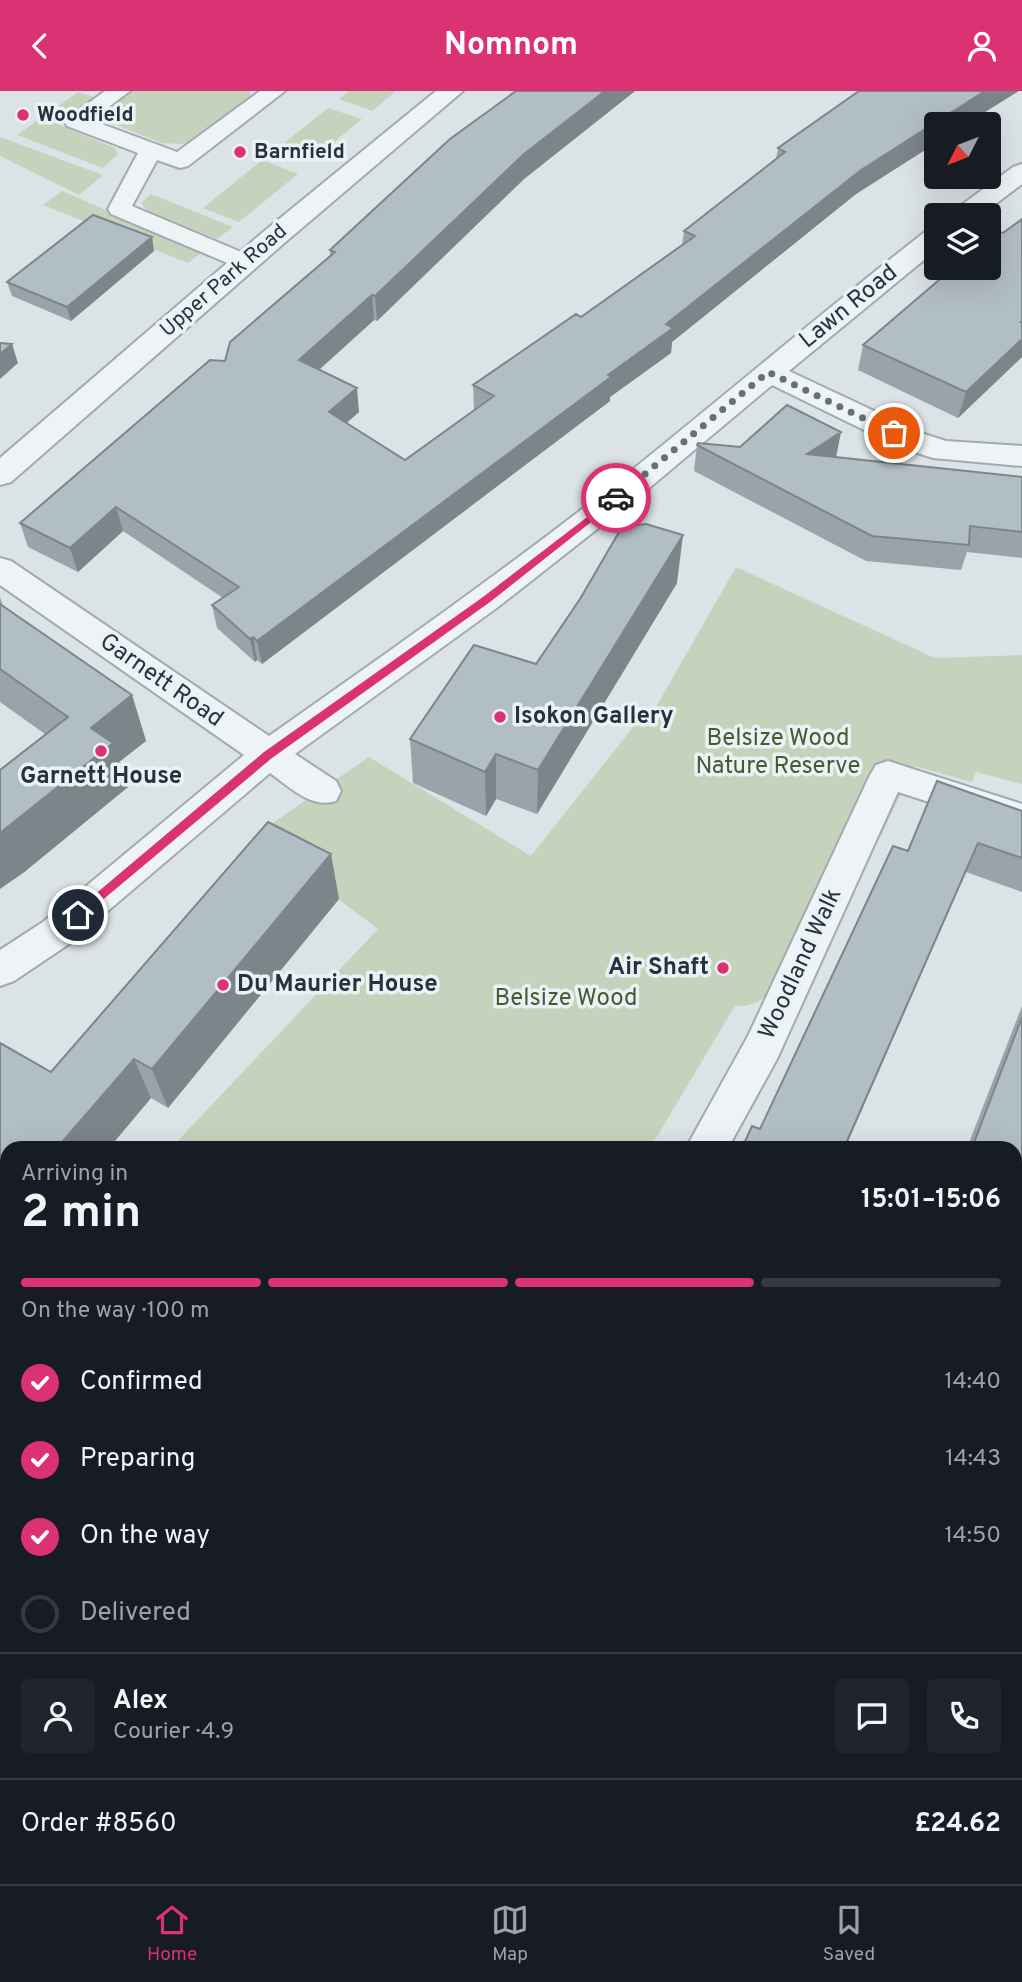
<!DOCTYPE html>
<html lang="en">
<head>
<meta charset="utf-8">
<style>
  :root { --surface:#171b24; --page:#20242c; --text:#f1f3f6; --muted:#9ea1a6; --line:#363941; --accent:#db3274 }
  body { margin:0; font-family:Overpass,sans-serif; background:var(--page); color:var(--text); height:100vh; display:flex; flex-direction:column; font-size:26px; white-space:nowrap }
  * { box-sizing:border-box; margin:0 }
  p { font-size:23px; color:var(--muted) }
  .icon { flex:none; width:38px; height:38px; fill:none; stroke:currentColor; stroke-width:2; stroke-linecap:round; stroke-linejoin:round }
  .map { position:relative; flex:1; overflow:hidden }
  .sheet { position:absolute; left:0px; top:1050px; width:1022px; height:744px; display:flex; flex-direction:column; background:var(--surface); border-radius:21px 21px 0 0; box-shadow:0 7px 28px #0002 }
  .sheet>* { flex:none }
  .needle { width:46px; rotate:228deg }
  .controls { position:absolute; left:924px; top:21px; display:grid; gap:14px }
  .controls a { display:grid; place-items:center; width:77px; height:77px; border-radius:7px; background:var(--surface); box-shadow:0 7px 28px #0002; font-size:35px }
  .pin { position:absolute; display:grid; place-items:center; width:60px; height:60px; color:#fff; margin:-30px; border:4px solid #fff; border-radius:50%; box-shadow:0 2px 7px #0007 }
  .courier { position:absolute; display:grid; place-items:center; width:70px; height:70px; margin:-35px; border:5px solid #db3274; border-radius:50%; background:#fff; color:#222; box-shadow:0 2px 9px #0007 }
  .overview em { font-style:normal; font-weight:700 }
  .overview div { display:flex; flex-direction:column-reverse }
  .overview { display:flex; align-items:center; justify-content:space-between; height:119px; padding:0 21px }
  h1 { font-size:46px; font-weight:700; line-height:52px }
  .bar { display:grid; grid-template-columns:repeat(4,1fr); gap:10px 7px; align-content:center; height:84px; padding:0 21px }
  .bar i { height:9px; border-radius:5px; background:var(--line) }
  .bar .current { background:var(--accent) }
  .bar p { grid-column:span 4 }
  .line { display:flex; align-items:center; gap:18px; padding:0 21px; border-top:2px solid var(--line) }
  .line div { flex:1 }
  .round { display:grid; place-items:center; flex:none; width:74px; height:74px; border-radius:7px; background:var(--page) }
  ol { padding:0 21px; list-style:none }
  li { display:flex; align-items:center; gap:21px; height:77px }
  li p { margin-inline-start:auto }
  li .icon { padding:7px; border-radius:50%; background:var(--accent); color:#fff; stroke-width:4 }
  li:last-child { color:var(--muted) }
  li i { width:38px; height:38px; border:4px solid var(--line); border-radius:50% }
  header { display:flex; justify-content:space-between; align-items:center; height:91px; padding:0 21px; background:var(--accent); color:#fff; font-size:32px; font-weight:700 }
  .tabs { display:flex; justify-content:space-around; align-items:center; height:98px; border-top:2px solid var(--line); background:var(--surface); font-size:19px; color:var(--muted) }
  .tabs a { display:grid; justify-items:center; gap:4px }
  .tabs .current { color:var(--accent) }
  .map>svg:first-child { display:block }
  .green { fill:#c7d2bc }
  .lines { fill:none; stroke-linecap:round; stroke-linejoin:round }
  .lane-casing { stroke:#a0abb1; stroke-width:4 }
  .street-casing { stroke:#a0abb1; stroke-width:4 }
  .lane { fill:#eef3f5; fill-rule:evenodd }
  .street { fill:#eef3f5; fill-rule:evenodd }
  .wall { fill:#99a3a9 }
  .shaded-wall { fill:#7d858a }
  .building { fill:#b2bec5; stroke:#7d858a; stroke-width:2 }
  .route { fill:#db3274 }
  .done { stroke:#64717a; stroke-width:7; stroke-dasharray:0 12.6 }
  .poi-dot { fill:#db3274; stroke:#ebf2f5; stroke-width:2.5 }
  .labels { text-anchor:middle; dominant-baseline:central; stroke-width:7; stroke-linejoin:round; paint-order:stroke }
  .far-poi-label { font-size:21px; font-weight:bold; fill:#24343f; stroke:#ebf2f5; text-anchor:start }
  .far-street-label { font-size:21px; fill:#24343f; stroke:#ebf2f5 }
  .street-label { font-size:24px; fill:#24343f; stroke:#ebf2f5 }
  .poi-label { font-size:24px; font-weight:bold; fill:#24343f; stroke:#ebf2f5; text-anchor:start }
  .park-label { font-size:24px; fill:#435c30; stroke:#ebf2f5 }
</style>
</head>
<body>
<header><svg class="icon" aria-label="back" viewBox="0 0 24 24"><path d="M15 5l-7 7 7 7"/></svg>Nomnom<svg class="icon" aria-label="person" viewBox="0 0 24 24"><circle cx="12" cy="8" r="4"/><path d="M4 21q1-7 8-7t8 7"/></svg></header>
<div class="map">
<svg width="1022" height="1793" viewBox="0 0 1022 1793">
  <rect width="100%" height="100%" fill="#dbe3e7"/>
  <path class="green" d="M 129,0 L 251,0 L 249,3 L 257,6 L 198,49 L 181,53 L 161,52 L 98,26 L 98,23 Z
    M 349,0 L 396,0 L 372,20 L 339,8 Z
    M 78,1 L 96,7 L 60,34 L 115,57 L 118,63 L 103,77 L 17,44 Z
    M 328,17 L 362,28 L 311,70 L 277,58 Z
    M 0,46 L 103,84 L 79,104 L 0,65 Z
    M 262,69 L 298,83 L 239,131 L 203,117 Z
    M 62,100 L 202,161 L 188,172 L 43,114 Z
    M 151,103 L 233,136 L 217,148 L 149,121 L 141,112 Z
    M 736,476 L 935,567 L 1022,564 L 1022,693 L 976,681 L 972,691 L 914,675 L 881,745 L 846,777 L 774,897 C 763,909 753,916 735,915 L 650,1057 L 171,1057 L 378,838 L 254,745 L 369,666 L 531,765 L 645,621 L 652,623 Z
    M 7,1232 L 7,1453 L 0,1448 L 0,1239 Z"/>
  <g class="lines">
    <defs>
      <path id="lane" d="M 105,0 L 130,0 L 91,29 L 177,61 L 260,0 L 285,0 L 188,75 L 180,77 L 157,69 L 132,115 L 253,166 L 257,171 L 253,176 L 237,176 L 111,123 L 108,118 L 138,62 L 67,35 L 64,30 Z
        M 0,1495 L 7,1498 L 7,1541 L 0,1538 Z"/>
      <path id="street" d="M 436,0 L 463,0 L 282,154 L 11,391 L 0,394 L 0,367 L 262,142 Z
        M 1022,73 L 1022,93 L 981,124 L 952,124 L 956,118 L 1013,76 Z
        M 936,138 L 936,159 L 789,280 L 921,342 L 946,350 L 1022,355 L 1022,375 L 933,367 L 899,356 L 772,294 L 648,398 L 498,516 L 295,663 L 336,690 L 341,700 L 336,710 C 311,718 290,696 270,682 L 69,853 L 14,890 L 0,895 L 0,859 L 43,831 L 244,664 L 0,494 L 0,467 L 11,470 L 269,645 C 390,560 511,475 627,383 C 728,302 825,219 926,140 Z
        M 888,670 L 1022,713 L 1022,741 L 898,701 L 777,968 L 728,1057 L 686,1057 L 748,945 L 870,684 L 876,674 Z
        M 1015,1285 L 1022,1288 L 1022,1338 L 1015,1335 Z"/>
    </defs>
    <use href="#lane" class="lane-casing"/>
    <use href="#street" class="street-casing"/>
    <use href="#lane" class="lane"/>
    <use href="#street" class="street"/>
  </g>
  <path class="wall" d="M 516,0 L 635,0 L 524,88 L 377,230 L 374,229 L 319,279 L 359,321 L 346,332 L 405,369 L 475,319 L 474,318 L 473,294 L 581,226 L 682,154 L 684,140 L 776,68 L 778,57 L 1013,3 L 856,103 L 672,251 L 671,262 L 610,306 L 610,310 L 262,573 L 257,569 L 255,571 L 217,537 L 212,514 L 223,507 L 123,440 L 78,481 L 28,456 L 20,432 L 225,270 L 330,164 L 330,159 Z
    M 1022,128 L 1022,266 L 958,327 L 858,279 L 863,254 Z
    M 154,160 L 71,230 L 12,205 L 7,191 Z
    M 697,354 L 836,366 L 1022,386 L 1022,467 L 967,461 L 961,479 L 866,470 L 694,380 Z
    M 677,492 L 537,723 L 496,708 L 486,725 L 413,692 L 410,648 Z
    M 0,506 L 3,515 L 132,604 L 146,650 L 119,671 L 128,696 L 23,782 L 45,643 L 0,611 Z
    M 1022,720 L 1022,801 L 966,781 L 845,1057 L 742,1057 L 760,1038 L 908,760 Z
    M 339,808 L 168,1017 L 151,1007 L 109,1057 L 7,1057 L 7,1178 L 0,1186 L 0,952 L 51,981 Z
    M 1022,915 L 1022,1198 L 1018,1209 L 1015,1213 L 1015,1057 L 967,1057 Z
    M 1015,1491 L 1022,1494 L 1022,1603 L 1015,1600 Z
    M 789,1787 L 1015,1787 L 1022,1793 L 788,1793 Z"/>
  <path class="shaded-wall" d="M 605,0 L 635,0 L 524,88 L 377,230 L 375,205 L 524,63 Z
    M 985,0 L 1019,0 L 966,33 L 936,33 L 936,52 L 856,103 L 672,251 L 671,262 L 610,306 L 610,310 L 262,573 L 257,550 L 608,284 L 666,233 L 861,79 Z
    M 152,146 L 154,160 L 71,230 L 67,216 Z
    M 372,204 L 374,229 L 302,294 L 299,269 Z
    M 1022,230 L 1022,266 L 958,327 L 966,301 Z
    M 12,253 L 18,272 L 0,288 L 0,263 Z
    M 357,297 L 359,321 L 331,346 L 329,321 Z
    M 841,341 L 836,367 L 807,363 Z
    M 116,416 L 123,440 L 78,481 L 70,457 Z
    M 683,444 L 677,492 L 537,723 L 538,679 Z
    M 253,546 L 257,569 L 255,571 L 250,548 Z
    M 132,604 L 146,650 L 119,671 L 128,696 L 23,782 L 0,798 L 0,742 L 91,637 Z
    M 496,663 L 496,708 L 486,725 L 485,681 Z
    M 978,752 L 845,1057 L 844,1057 Z
    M 331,763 L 339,808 L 168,1017 L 152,978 Z
    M 134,968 L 151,1007 L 109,1057 L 57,1057 Z
    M 7,1116 L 7,1178 L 0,1186 L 0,1124 Z
    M 81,1787 L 105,1787 L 102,1793 L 77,1793 Z"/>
  <path class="building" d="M 516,0 L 605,0 L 524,63 L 375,205 L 372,204 L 299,269 L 357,297 L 329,321 L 405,369 L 494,305 L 473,294 L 576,223 L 581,226 L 695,145 L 684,140 L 785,61 L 778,57 L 859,0 L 985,0 L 861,79 L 666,233 L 673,237 L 608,284 L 611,286 L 257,550 L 253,546 L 250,548 L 212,514 L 239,496 L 116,416 L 70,457 L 20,432 L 210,269 L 225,270 L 230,251 L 335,161 L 330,159 L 450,48 Z
    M 93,124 L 152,146 L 67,216 L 7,191 Z
    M 1022,128 L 1022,230 L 1021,231 L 1022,231 L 1022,248 L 966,301 L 863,254 L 953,177 L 989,177 L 989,149 L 1000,141 L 1003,142 Z
    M 0,252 L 12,253 L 0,263 Z
    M 787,314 L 841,341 L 807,363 L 1022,386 L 1022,441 L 970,435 L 969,454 L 872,445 L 697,354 L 698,352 L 740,356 Z
    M 646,433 L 683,444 L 538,679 L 496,663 L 485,681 L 410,648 L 474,554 L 536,573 L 580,508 L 622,436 Z
    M 0,513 L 132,604 L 91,637 L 113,652 L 0,742 L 0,679 L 68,626 L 0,578 Z
    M 937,690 L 1022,720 L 1022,767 L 978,752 L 844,1057 L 742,1057 L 752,1035 L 760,1038 L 893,755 L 908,760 Z
    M 268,731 L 331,763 L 152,978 L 134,968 L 57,1057 L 7,1057 L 7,1116 L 0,1124 L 0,952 L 51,981 Z
    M 1022,926 L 1022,1198 L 1018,1209 L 1015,1208 L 1015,1057 L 972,1057 Z
    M 1015,1491 L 1022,1494 L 1022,1585 L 1015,1582 Z
    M 0,1557 L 7,1562 L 7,1787 L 81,1787 L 77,1793 L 0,1793 Z
    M 1015,1778 L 1022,1780 L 1022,1793 L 801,1793 L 802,1787 L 1015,1787 Z
    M 316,1787 L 620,1787 L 630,1793 L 312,1793 Z"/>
  <path class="route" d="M 616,404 L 619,405 L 619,409 L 490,511 L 272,667 L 81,827 L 74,827 L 74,821 L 264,661 L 483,506 Z"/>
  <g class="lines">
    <path class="done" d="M 616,407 L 768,281 L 894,342"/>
  </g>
  <g class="poi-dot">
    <circle cx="23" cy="24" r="7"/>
    <circle cx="240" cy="61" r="7"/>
    <circle cx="500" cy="626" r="7"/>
    <circle cx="101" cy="660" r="7"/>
    <circle cx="723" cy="877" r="7"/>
    <circle cx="223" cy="894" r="7"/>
  </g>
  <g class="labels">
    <g class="far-poi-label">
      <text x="37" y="24">Woodfield</text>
      <text x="254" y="61">Barnfield</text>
    </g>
    <g class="far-street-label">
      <text transform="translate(224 190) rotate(-41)">Upper Park Road</text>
    </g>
    <g class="street-label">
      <text transform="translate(849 216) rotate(-39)">Lawn Road</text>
      <text transform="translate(161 590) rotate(35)">Garnett Road</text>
      <text transform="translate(801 873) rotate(-65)">Woodland Walk</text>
    </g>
    <g class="poi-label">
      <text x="514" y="626">Isokon Gallery</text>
      <text x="101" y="686" text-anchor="middle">Garnett House</text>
      <text x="709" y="877" text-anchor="end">Air Shaft</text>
      <text x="237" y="894">Du Maurier House</text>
    </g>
    <g class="park-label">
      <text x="778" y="648">Belsize Wood<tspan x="778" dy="28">Nature Reserve</tspan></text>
      <text x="566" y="908">Belsize Wood</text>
    </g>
  </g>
</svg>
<div class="controls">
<a><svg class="needle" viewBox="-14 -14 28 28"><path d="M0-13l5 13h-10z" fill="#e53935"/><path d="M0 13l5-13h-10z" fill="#9ea1a6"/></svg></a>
<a><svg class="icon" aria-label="layers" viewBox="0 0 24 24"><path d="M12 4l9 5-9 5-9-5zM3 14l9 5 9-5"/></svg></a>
</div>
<div class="pin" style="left:894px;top:342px;background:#ea580c"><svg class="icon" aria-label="bag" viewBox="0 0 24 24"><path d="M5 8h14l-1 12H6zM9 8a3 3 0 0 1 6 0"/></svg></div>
<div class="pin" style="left:78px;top:824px;background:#1f2937"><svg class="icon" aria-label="home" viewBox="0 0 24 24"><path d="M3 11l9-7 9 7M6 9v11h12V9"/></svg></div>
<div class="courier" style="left:616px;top:407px"><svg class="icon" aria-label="car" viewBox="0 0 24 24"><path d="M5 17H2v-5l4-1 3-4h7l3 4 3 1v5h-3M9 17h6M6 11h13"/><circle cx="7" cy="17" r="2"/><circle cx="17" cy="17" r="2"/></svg></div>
<section class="sheet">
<div class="overview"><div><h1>2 min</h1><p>Arriving in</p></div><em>15:01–15:06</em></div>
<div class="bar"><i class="current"></i><i class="current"></i><i class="current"></i><i></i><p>On the way · 100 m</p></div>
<ol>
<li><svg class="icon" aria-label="check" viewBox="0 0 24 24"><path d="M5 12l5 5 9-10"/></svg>Confirmed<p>14:40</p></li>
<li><svg class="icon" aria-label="check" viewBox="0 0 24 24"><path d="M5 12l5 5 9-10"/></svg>Preparing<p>14:43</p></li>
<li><svg class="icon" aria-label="check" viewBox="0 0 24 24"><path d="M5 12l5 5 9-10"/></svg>On the way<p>14:50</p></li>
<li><i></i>Delivered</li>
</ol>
<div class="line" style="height:126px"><a class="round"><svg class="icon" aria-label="person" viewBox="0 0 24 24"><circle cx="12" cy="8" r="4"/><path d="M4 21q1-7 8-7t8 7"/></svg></a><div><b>Alex</b><p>Courier · 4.9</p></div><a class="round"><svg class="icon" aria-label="chat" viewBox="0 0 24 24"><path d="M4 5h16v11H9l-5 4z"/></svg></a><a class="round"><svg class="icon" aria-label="phone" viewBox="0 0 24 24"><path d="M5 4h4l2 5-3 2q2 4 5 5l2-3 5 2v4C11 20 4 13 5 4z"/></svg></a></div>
<div class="line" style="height:91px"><div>Order #8560</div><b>£24.62</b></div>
</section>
</div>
<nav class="tabs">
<a class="current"><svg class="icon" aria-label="home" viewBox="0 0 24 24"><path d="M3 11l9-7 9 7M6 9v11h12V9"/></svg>Home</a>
<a><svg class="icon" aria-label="map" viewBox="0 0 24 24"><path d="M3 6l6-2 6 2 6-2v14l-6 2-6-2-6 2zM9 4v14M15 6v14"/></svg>Map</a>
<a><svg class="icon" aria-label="saved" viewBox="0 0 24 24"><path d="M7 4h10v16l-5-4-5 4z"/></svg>Saved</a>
</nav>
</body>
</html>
